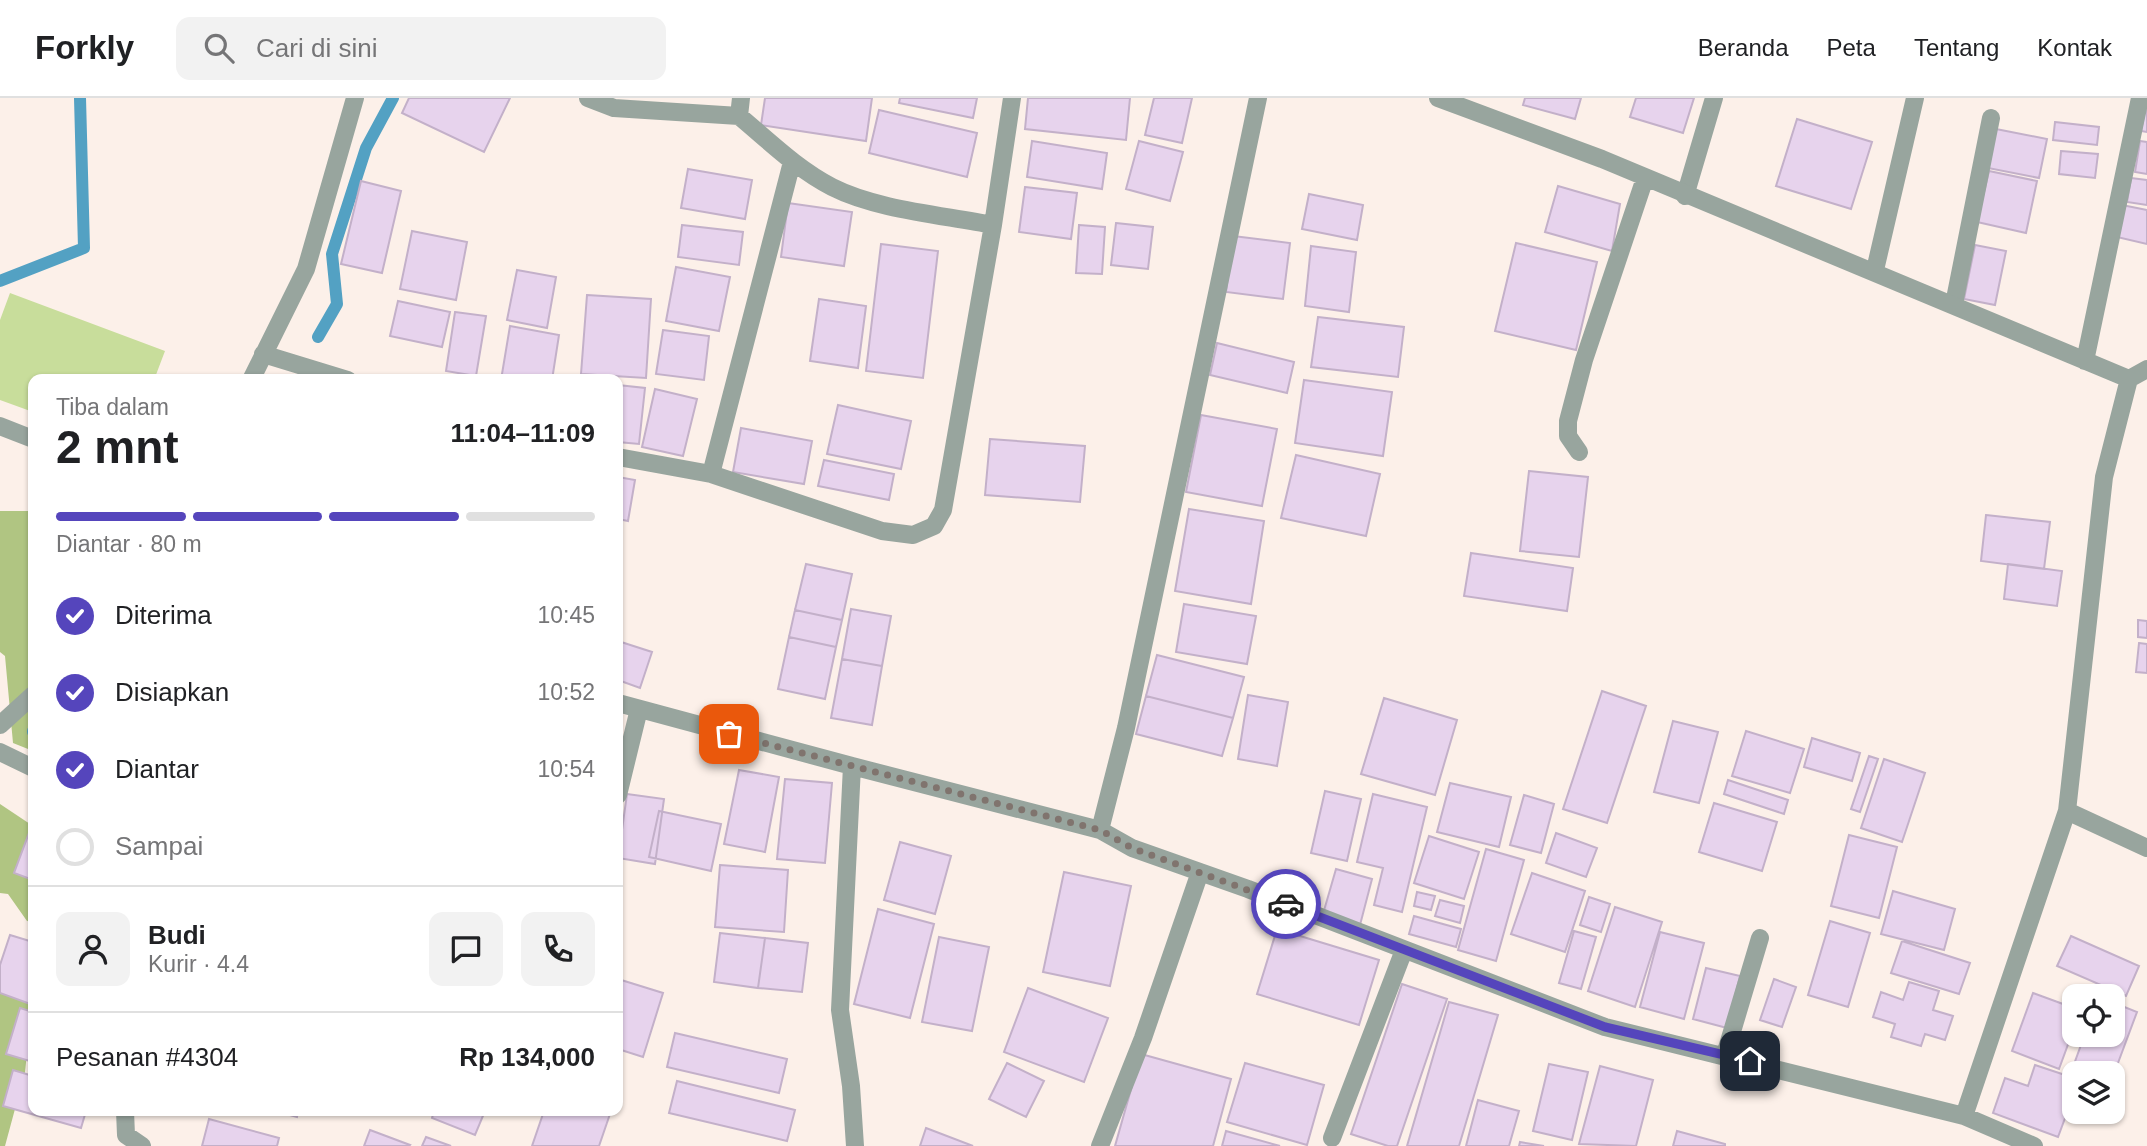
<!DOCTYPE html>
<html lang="id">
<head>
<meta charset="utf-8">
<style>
  :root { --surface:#fff; --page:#f2f2f2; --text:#202124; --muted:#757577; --line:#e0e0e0; --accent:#5545bc }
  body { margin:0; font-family:Helvetica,sans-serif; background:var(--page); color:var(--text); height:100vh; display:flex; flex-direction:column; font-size:26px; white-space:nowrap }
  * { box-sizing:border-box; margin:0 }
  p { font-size:23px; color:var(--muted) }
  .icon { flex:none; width:38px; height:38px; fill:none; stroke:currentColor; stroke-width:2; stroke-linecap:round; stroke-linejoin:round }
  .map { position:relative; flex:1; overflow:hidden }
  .details { position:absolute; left:28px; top:276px; width:595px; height:742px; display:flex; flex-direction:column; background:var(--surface); border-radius:14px; box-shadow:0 2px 5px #0004 }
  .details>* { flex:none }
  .fabs { position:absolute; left:2062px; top:886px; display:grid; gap:14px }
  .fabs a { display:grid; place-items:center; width:63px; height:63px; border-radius:14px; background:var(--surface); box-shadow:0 2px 5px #0004; font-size:35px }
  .pin { position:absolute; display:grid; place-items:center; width:60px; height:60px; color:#fff; margin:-30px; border-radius:14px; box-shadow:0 4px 10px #0006 }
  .courier { position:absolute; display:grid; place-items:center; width:70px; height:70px; margin:-35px; border:5px solid #5545bc; border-radius:50%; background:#fff; color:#222; box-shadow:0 2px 9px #0007 }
  .head em { font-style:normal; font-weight:800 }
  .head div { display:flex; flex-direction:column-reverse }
  .head { display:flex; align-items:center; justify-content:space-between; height:119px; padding:0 28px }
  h1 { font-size:46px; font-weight:800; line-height:52px }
  .bar { display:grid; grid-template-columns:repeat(4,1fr); gap:10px 7px; align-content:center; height:84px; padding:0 28px }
  .bar i { height:9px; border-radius:5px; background:var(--line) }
  .bar .active { background:var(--accent) }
  .bar p { grid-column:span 4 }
  .line { display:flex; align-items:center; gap:18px; padding:0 28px; border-top:2px solid var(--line) }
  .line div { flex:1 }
  .round { display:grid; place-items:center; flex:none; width:74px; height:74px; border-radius:14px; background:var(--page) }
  ol { padding:0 28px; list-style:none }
  li { display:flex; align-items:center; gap:21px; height:77px }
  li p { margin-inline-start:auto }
  li .icon { padding:7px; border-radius:50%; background:var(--accent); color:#fff; stroke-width:4 }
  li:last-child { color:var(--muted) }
  li i { width:38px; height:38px; border:4px solid var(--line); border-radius:50% }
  header { display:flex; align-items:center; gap:42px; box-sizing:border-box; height:98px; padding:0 35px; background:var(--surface); border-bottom:2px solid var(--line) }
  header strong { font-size:33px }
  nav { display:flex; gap:38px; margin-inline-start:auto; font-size:24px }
  .search { width:490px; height:63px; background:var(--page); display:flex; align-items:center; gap:18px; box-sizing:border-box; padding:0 24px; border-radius:14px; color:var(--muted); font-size:26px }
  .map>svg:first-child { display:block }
  .green { fill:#c8dd9b }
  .forest { fill:#b0c582 }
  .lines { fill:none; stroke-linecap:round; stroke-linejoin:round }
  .stream { stroke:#53a1c3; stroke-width:12 }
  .building { fill:#e7d3ed; stroke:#c3b0c9; stroke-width:2 }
  .lane { stroke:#98a59e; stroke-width:18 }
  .street { stroke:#98a59e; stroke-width:18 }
  .done { stroke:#80746e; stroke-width:7; stroke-dasharray:0 12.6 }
  .route { stroke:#5545bc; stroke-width:9 }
</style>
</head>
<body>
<header>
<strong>Forkly</strong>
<div class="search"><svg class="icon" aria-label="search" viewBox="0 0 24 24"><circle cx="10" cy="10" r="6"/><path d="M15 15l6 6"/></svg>Cari di sini</div>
<nav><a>Beranda</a><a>Peta</a><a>Tentang</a><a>Kontak</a></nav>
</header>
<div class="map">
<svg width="2147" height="1048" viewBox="0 0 2147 1048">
  <rect width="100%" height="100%" fill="#fcf0e9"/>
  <path class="green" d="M 10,195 L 165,253 L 154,282 L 33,282 L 33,314 L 0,302 L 0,222 Z"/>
  <path class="forest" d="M 0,413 L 33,413 L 33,653 L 13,645 L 5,558 L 0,554 Z
    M 0,706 L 33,728 L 33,824 L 27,823 L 8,796 L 0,795 Z
    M 0,890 L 32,908 L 25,974 L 5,1048 L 0,1048 Z"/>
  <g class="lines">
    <path class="stream" d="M 0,183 L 84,150 L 80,0
      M 318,239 L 337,206 L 332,156 L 366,50 L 393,0
      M 33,634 L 33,633"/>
  </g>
  <path class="building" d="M 409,0 L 510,0 L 484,54 L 402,15 Z
    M 765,0 L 872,0 L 866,43 L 761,27 Z
    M 900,0 L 977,0 L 973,20 L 899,5 Z
    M 1028,0 L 1130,0 L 1126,42 L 1025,31 Z
    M 1154,0 L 1192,0 L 1182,45 L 1145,37 Z
    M 1525,0 L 1581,0 L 1575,21 L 1523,7 Z
    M 1636,0 L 1694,0 L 1683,35 L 1630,19 Z
    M 2147,2 L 2147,34 L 2141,33 Z
    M 879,12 L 977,35 L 967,79 L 869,55 Z
    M 1797,21 L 1872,44 L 1851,111 L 1776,88 Z
    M 2055,24 L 2099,29 L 2097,47 L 2053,42 Z
    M 1996,31 L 2047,41 L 2039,80 L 1988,70 Z
    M 1032,43 L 1107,55 L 1102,91 L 1027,79 Z
    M 1139,43 L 1183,54 L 1170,103 L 1126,91 Z
    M 2140,43 L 2147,44 L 2147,76 L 2135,74 Z
    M 2061,53 L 2098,56 L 2095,80 L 2059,76 Z
    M 688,71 L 752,82 L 745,121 L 681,110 Z
    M 1989,73 L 2037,83 L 2026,135 L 1977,124 Z
    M 2131,80 L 2147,82 L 2147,107 L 2127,104 Z
    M 361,83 L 401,93 L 382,175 L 341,166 Z
    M 1558,88 L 1620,106 L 1612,153 L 1545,134 Z
    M 1025,89 L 1077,95 L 1071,141 L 1019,134 Z
    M 1309,96 L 1363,107 L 1357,142 L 1302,131 Z
    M 788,105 L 852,114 L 844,168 L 781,159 Z
    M 2122,107 L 2147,112 L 2147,146 L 2117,139 Z
    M 1116,125 L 1153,129 L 1148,171 L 1111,167 Z
    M 682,127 L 743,134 L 739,167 L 678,159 Z
    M 1079,127 L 1105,129 L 1102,176 L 1076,175 Z
    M 412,133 L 467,144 L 456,202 L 400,191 Z
    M 1233,138 L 1290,145 L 1283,201 L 1226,194 Z
    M 1516,145 L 1597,164 L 1576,252 L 1495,233 Z
    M 881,146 L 938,153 L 923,280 L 866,273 Z
    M 1975,147 L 2006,153 L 1995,207 L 1964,201 Z
    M 1311,148 L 1356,154 L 1349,214 L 1305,208 Z
    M 676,169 L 730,179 L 719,233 L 666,223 Z
    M 517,172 L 556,179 L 547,230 L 507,222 Z
    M 587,197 L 651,201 L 646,280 L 581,276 Z
    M 819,201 L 866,208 L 858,270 L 810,263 Z
    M 398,203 L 450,214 L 442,249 L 390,238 Z
    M 455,214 L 486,218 L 476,278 L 446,273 Z
    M 1318,219 L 1404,229 L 1398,279 L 1311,269 Z
    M 510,228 L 559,237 L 552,282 L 501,282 Z
    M 663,232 L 709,238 L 704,282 L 656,276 Z
    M 1217,245 L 1294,264 L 1287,295 L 1210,277 Z
    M 1304,282 L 1392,294 L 1383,358 L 1295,345 Z
    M 618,287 L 645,290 L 639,346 L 618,344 Z
    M 655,291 L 697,301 L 683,358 L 642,349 Z
    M 838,307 L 911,323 L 901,371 L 827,356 Z
    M 1201,317 L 1277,331 L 1262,408 L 1186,394 Z
    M 741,330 L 812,343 L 804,386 L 733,374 Z
    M 990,341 L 1085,348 L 1080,404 L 985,397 Z
    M 1296,357 L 1380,376 L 1366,438 L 1281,420 Z
    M 824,362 L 894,376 L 889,402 L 818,388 Z
    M 1529,373 L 1588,379 L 1579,459 L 1520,453 Z
    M 618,379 L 635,382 L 628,423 L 618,421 Z
    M 1189,411 L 1264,423 L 1251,506 L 1175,493 Z
    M 1986,417 L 2050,424 L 2044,471 L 1981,463 Z
    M 1471,455 L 1573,470 L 1567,513 L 1464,498 Z
    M 806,466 L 852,476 L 842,522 L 795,512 Z
    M 2008,466 L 2062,473 L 2057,508 L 2004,501 Z
    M 1184,506 L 1256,518 L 1247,566 L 1176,554 Z
    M 851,511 L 891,518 L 882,568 L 842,561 Z
    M 795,512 L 842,522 L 836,549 L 789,539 Z
    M 2138,522 L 2147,523 L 2147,540 L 2138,539 Z
    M 789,539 L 836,549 L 825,601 L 778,591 Z
    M 618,543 L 652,554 L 640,590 L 618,582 Z
    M 2139,545 L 2147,546 L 2147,575 L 2136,574 Z
    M 1157,557 L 1244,579 L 1233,620 L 1146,598 Z
    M 842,561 L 882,568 L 872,627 L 831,620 Z
    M 1602,593 L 1646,608 L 1607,725 L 1563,711 Z
    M 1248,597 L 1288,604 L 1277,668 L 1238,661 Z
    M 1146,598 L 1233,620 L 1222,658 L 1136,636 Z
    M 1384,600 L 1457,622 L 1435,697 L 1361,676 Z
    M 1673,623 L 1718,634 L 1699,705 L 1654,694 Z
    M 1746,633 L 1804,651 L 1790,695 L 1732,678 Z
    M 1812,640 L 1860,655 L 1852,683 L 1804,669 Z
    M 1869,658 L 1878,661 L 1860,714 L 1851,711 Z
    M 1884,661 L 1925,675 L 1902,744 L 1861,730 Z
    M 739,672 L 779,679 L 765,754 L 724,746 Z
    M 785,681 L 832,685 L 825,765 L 777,761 Z
    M 1728,682 L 1788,702 L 1784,716 L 1724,696 Z
    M 1450,685 L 1511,699 L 1499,749 L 1437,734 Z
    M 1325,693 L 1361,701 L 1347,763 L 1311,755 Z
    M 627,696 L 664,701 L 655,766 L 618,760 Z
    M 1373,696 L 1427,709 L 1402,814 L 1374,807 L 1383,770 L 1357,764 Z
    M 1524,697 L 1554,706 L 1541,755 L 1510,747 Z
    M 1714,705 L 1777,724 L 1762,773 L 1699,754 Z
    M 659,713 L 721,726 L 711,773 L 649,759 Z
    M 32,727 L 33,727 L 33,782 L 14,775 Z
    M 1556,735 L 1597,750 L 1586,779 L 1546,765 Z
    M 1849,737 L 1897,749 L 1879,820 L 1831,808 Z
    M 1429,738 L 1479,754 L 1464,801 L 1414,785 Z
    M 900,744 L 951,758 L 935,816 L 884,802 Z
    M 1486,751 L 1524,762 L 1496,863 L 1458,852 Z
    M 720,767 L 788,772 L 784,834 L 715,829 Z
    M 1336,771 L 1372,781 L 1360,827 L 1323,816 Z
    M 1064,774 L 1131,788 L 1110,888 L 1043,874 Z
    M 1532,775 L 1585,793 L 1565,854 L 1511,836 Z
    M 1893,793 L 1955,811 L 1944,852 L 1881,836 Z
    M 1417,794 L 1435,798 L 1431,812 L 1414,808 Z
    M 1589,799 L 1610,806 L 1601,834 L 1580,827 Z
    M 1440,802 L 1464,808 L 1460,825 L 1435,818 Z
    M 1615,809 L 1662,824 L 1635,909 L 1588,893 Z
    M 878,811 L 934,826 L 910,920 L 854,906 Z
    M 1414,818 L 1461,831 L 1456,849 L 1409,836 Z
    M 1830,823 L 1870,835 L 1848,909 L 1808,897 Z
    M 1277,831 L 1379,862 L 1359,927 L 1257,896 Z
    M 1574,833 L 1596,839 L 1581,891 L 1559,885 Z
    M 1660,834 L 1704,845 L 1684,921 L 1640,909 Z
    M 720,835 L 765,840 L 758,890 L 714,884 Z
    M 10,837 L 33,844 L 33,907 L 0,895 L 0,867 Z
    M 2071,838 L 2139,868 L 2126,898 L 2057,868 Z
    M 939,839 L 989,849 L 972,933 L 922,924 Z
    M 765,840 L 808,845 L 802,894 L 758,890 Z
    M 1902,843 L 1970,865 L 1959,896 L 1891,875 Z
    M 1706,870 L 1740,878 L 1727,930 L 1693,921 Z
    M 618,881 L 663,895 L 643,959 L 618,951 Z
    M 1774,881 L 1796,889 L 1782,929 L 1760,922 Z
    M 1909,884 L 1939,893 L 1933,912 L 1953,918 L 1945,942 L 1925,936 L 1921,948 L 1891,939 L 1895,926 L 1873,919 L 1881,894 L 1903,902 Z
    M 1402,886 L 1447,901 L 1397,1048 L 1388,1048 L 1351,1036 Z
    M 1028,890 L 1108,920 L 1084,984 L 1004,954 Z
    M 2033,895 L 2074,910 L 2074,930 L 2059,971 L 2012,953 Z
    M 1449,904 L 1498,917 L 1459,1048 L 1407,1048 Z
    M 2112,904 L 2137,914 L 2112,981 L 2112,975 L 2087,975 L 2073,969 L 2085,936 L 2112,936 Z
    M 20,910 L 33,914 L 33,964 L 6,956 Z
    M 675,935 L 787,961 L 779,995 L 667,969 Z
    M 1141,956 L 1231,981 L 1213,1048 L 1115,1048 Z
    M 1007,965 L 1044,983 L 1026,1019 L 989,1001 Z
    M 1245,965 L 1324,987 L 1307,1047 L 1227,1024 Z
    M 1549,966 L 1588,974 L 1572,1042 L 1533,1033 Z
    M 2035,967 L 2074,980 L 2071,1004 L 2058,1039 L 1993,1015 L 2005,980 L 2028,988 Z
    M 1600,968 L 1653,982 L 1636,1048 L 1579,1046 Z
    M 13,972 L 33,978 L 33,1013 L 86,1013 L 81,1030 L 3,1008 Z
    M 677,983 L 795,1012 L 787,1043 L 669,1015 Z
    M 1478,1002 L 1519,1013 L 1509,1048 L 1466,1048 Z
    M 275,1013 L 298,1013 L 297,1019 Z
    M 434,1013 L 485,1013 L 475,1037 L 432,1020 Z
    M 544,1013 L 611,1013 L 599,1048 L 532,1048 Z
    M 209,1021 L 279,1040 L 277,1048 L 202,1048 Z
    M 926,1030 L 973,1048 L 920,1048 Z
    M 370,1032 L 410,1047 L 409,1048 L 364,1048 Z
    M 1226,1033 L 1280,1048 L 1222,1048 Z
    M 1677,1033 L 1725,1046 L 1725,1048 L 1673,1048 Z
    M 426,1039 L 451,1048 L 422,1048 Z
    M 1520,1044 L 1544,1048 L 1519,1048 Z"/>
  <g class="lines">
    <path class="lane" d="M 1685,98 L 1714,0
      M 1954,206 L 1991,20"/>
    <path class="street" d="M 588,0 L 614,10 L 739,18
      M 741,0 L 739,18 C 769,43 797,71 832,89 C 877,112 944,117 993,127
      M 1258,0 L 1126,630 L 1100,732 L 1132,750 L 1248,791 L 1605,929 L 1964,1018 L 2067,713 L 2147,750
      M 1438,0 L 1602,61 L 2129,281
      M 1875,172 L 1915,0
      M 263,256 L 348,282
      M 2085,263 L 2140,0
      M 251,282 L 306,171 L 355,0
      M 0,328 L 33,341
      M 1579,354 L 1568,338 L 1568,323 L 1584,262 L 1645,80
      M 618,359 L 711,376 L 882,433 L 913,437 L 934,428 L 943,412 L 993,127 L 1012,0
      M 711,376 L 792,64
      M 618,605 L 852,668 L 840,912 L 851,988 L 855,1048
      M 0,627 L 33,597
      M 0,654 L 33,670
      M 852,668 L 1100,732
      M 618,697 L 639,611
      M 2067,713 L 2104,379 L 2129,281 L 2147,271
      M 1725,957 L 1760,840
      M 125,1013 L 126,1037 L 142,1048
      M 1964,1018 L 2034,1048
      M 1332,1040 L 1404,852
      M 1100,1048 L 1143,940 L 1200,774"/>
  </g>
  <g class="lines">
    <path class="done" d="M 729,636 L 1100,732 L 1132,750 L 1286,806"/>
    <path class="route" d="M 1286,806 L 1605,929 L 1750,963"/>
  </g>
</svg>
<div class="fabs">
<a><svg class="icon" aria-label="locate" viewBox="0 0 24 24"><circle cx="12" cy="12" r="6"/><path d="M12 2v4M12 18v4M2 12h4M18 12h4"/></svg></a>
<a><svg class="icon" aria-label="layers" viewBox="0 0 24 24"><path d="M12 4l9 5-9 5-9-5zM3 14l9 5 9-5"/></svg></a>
</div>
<div class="pin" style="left:729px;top:636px;background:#ea580c"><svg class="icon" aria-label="bag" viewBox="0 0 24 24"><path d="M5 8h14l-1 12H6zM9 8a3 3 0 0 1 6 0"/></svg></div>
<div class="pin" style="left:1750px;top:963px;background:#1f2937"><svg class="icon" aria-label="home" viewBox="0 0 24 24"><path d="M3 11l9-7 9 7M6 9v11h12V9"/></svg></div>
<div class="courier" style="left:1286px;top:806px"><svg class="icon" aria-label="car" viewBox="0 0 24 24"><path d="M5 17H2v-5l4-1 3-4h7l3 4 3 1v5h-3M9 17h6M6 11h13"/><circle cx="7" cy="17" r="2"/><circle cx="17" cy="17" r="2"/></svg></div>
<section class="details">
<div class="head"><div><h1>2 mnt</h1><p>Tiba dalam</p></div><em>11:04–11:09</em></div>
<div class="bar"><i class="active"></i><i class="active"></i><i class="active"></i><i></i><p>Diantar · 80 m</p></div>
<ol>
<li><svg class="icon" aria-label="check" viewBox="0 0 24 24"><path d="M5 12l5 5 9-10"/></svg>Diterima<p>10:45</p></li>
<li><svg class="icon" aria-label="check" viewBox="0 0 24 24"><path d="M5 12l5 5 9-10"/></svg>Disiapkan<p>10:52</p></li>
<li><svg class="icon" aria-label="check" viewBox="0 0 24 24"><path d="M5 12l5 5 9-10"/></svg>Diantar<p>10:54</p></li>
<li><i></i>Sampai</li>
</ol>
<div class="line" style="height:126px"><a class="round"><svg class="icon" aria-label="person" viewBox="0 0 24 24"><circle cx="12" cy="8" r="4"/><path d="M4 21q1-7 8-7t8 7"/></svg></a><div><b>Budi</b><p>Kurir · 4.4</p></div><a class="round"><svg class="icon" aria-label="chat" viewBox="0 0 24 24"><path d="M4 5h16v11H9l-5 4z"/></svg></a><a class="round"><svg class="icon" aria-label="phone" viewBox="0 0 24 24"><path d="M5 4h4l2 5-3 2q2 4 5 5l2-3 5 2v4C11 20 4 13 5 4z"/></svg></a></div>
<div class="line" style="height:91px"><div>Pesanan #4304</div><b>Rp 134,000</b></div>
</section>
</div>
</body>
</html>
